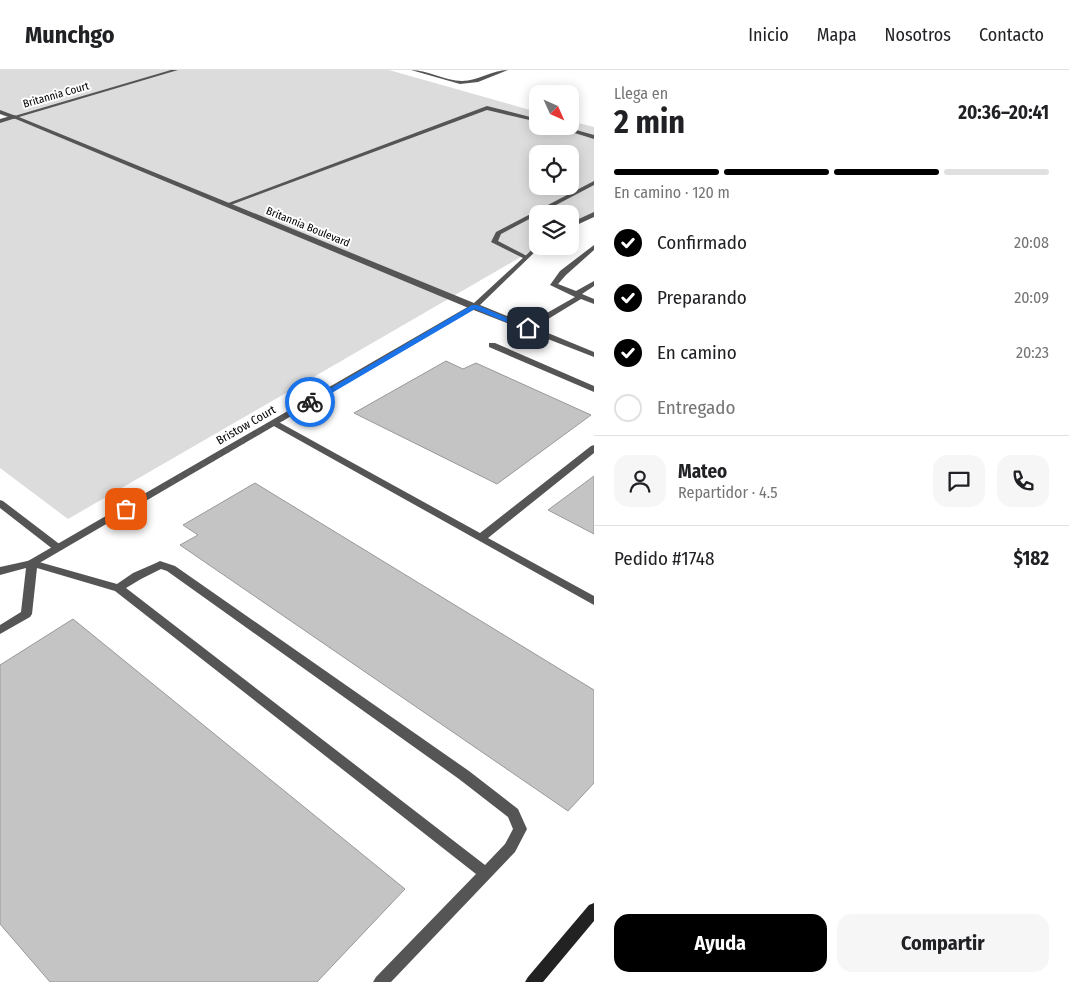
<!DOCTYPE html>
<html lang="es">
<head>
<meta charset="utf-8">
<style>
  :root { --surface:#fff; --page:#f6f6f6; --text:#202124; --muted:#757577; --line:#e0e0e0; --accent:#000 }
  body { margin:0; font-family:"Fira Sans Condensed",sans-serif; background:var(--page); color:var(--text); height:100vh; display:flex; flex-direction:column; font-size:19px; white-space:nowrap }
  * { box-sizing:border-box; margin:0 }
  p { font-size:16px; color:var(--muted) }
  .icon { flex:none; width:28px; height:28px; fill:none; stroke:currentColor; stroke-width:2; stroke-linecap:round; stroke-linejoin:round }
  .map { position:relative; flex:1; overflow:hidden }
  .drawer { display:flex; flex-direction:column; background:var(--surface); width:475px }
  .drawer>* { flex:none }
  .needle { width:32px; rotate:135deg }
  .buttons { position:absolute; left:529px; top:15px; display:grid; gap:10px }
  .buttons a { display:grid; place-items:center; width:50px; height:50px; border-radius:10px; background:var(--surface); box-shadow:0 2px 12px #0003; font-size:25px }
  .pin { position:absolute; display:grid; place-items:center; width:42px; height:42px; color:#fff; margin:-21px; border-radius:10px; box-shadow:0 2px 8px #0006 }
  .courier { position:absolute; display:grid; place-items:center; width:50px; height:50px; margin:-25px; border:4px solid #1a73e8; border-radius:50%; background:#fff; color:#222; box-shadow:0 1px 6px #0007 }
  .headline em { font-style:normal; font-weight:700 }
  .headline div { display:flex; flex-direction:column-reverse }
  .headline { display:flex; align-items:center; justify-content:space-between; height:85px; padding:0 20px }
  h1 { font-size:32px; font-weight:700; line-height:38px }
  .bar { display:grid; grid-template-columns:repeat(4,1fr); gap:8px 5px; align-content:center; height:60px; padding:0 20px }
  .bar i { height:6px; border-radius:4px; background:var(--line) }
  .bar .on { background:var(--accent) }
  .bar p { grid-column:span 4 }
  .line { display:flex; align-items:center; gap:12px; padding:0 20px; border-top:1px solid var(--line) }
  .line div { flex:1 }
  .round { display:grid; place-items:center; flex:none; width:52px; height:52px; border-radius:15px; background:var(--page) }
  ol { padding:0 20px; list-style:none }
  li { display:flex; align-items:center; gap:15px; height:55px }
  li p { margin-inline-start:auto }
  li .icon { padding:5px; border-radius:50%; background:var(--accent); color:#fff; stroke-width:4 }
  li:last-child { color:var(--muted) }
  li i { width:28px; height:28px; border:2px solid var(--line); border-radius:50% }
  .cta { display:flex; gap:10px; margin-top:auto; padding:10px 20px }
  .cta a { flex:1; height:58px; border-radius:15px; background:var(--accent); color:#fff; font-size:20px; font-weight:700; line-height:58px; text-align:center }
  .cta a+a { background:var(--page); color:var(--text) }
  header { display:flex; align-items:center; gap:30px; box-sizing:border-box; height:70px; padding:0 25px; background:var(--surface); border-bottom:1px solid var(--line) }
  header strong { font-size:24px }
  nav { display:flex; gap:28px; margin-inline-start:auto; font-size:18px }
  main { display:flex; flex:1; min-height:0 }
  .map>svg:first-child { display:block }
  .green { fill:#dcdcdc; fill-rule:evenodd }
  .building { fill:#c4c4c4; stroke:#999 }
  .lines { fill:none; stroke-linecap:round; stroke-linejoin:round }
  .service { fill:#555; fill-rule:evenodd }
  .minor { fill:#555; fill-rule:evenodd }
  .tertiary { fill:#555; fill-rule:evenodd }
  .secondary { fill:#222; fill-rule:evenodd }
  .route { fill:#1a73e8 }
  .done { stroke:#595959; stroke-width:5; stroke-dasharray:0 9 }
  .labels { text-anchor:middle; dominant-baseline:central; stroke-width:4; stroke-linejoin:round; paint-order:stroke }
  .far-street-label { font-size:11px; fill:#000; stroke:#fff }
  .street-label { font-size:12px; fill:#000; stroke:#fff }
</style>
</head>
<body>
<header>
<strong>Munchgo</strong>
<nav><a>Inicio</a><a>Mapa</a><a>Nosotros</a><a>Contacto</a></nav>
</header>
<main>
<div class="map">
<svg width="594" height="912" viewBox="0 0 594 912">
  <rect width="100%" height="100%" fill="#fff"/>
  <path class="green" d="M 0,0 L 389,0 L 537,42 L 538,56 L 570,56 L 570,51 L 594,57 L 594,146 L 570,159 L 570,144 L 538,144 L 538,176 L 540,176 L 68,449 L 0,398 L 0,52 L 13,48 L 0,42 ZM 538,84 L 570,84 L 570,116 L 538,116 Z"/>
  <path class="building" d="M 446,291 L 463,299 L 476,293 L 591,345 L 497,414 L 354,343 Z
    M 594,406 L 594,464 L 548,440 Z
    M 255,413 L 594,620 L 594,713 L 568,741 L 180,475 L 198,465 L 183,455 Z
    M 73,549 L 405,819 L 317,912 L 50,912 L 0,854 L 0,595 Z"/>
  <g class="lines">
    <path class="service" d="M 411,0 C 428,0 445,11 462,11 C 478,11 492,0 508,0 L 478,12 L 460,14 Z
      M 487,36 L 538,49 L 538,52 L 487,40 L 228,136 L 223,135 Z
      M 0,40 L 16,46 L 17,47 L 14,49 L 0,44 Z
      M 552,56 L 562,56 L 594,65 L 594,69 Z
      M 594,111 L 594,115 L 501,164 L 498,171 L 527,186 L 527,188 L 523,188 L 491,172 L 496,162 Z
      M 594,175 L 594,180 L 566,205 L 558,214 L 576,221 L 594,211 L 594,216 L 582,224 L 594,229 L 594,234 L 581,229 L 530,260 L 524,260 L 524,256 L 575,227 L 550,215 L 560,201 Z
      M 489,273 L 495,273 L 594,316 L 594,322 L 489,277 Z
      M 275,350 L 480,463 L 591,376 L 594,375 L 594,383 L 488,468 L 594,526 L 594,535 L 272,355 L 271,353 L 272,351 Z
      M 0,430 L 3,431 L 62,476 L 63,478 L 62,480 L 54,480 L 0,438 Z
      M 32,490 L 117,514 L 133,503 L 156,493 L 160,491 L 175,496 L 469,701 L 518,739 L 527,759 L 515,782 L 391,912 L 373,912 L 376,907 L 476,804 L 115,521 L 37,498 L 32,544 L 30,547 L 0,564 L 0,555 L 21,542 L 26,498 L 0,505 L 0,497 ZM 161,499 L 167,501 L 459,709 L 508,747 L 513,759 L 505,774 L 485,795 L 126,518 L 141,509 Z"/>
    <path class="minor" d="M 14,45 L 16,46 L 16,48 L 0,53 L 0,49 Z
      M 471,235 L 477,235 L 478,237 L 36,495 L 32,496 L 27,493 L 28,491 Z"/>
    <path class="tertiary" d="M 171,0 L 178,0 L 19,47 L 474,233 L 538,174 L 538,176 L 541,176 L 540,177 L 480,235 L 594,282 L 594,287 L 471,239 L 11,47 Z
      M 594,142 L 594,147 L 570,158 L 570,153 Z"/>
    <path class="secondary" d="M 594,833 L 594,851 L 543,912 L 525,912 L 528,907 L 589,835 Z"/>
  </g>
  <path class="route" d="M 472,235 L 477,235 L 531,258 L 525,260 L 475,239 L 313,334 L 307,332 Z"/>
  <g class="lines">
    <path class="done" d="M 126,439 L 310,332"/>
  </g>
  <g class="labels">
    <g class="far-street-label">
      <text transform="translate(56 25) rotate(-16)">Britannia Court</text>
      <text transform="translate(308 157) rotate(22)">Britannia Boulevard</text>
    </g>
    <g class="street-label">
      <text transform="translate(246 355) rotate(-30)">Bristow Court</text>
    </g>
  </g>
</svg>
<div class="buttons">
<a><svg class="needle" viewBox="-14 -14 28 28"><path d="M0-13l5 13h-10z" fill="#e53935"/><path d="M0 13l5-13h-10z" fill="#757577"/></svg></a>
<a><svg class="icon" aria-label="locate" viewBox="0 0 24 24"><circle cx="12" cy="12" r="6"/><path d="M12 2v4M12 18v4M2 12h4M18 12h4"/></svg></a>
<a><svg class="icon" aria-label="layers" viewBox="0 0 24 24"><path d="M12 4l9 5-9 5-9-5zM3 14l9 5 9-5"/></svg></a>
</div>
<div class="pin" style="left:126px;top:439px;background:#ea580c"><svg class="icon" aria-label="bag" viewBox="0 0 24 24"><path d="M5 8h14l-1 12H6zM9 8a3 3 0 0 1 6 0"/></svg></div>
<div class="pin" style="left:528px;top:258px;background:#1f2937"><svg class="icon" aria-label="home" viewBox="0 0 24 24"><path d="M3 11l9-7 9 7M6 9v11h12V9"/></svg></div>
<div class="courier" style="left:310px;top:332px"><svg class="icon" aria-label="bike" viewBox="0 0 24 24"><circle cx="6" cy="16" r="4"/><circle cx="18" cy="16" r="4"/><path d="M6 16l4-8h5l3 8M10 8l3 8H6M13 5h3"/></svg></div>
</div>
<section class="drawer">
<div class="headline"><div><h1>2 min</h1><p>Llega en</p></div><em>20:36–20:41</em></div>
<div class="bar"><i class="on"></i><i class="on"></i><i class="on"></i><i></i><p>En camino · 120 m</p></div>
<ol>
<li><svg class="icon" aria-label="check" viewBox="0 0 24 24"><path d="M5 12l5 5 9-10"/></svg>Confirmado<p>20:08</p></li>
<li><svg class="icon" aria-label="check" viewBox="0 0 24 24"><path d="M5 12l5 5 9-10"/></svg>Preparando<p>20:09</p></li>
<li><svg class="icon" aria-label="check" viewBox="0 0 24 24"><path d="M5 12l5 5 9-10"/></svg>En camino<p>20:23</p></li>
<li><i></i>Entregado</li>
</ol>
<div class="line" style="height:90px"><a class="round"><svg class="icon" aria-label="person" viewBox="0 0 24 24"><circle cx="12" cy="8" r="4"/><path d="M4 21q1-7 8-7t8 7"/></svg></a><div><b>Mateo</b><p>Repartidor · 4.5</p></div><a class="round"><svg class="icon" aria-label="chat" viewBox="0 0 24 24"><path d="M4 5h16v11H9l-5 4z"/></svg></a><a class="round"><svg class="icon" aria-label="phone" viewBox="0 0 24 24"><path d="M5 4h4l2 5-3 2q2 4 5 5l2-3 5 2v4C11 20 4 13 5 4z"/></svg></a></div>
<div class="line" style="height:65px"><div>Pedido #1748</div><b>$182</b></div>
<div class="cta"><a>Ayuda</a><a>Compartir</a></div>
</section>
</main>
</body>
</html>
